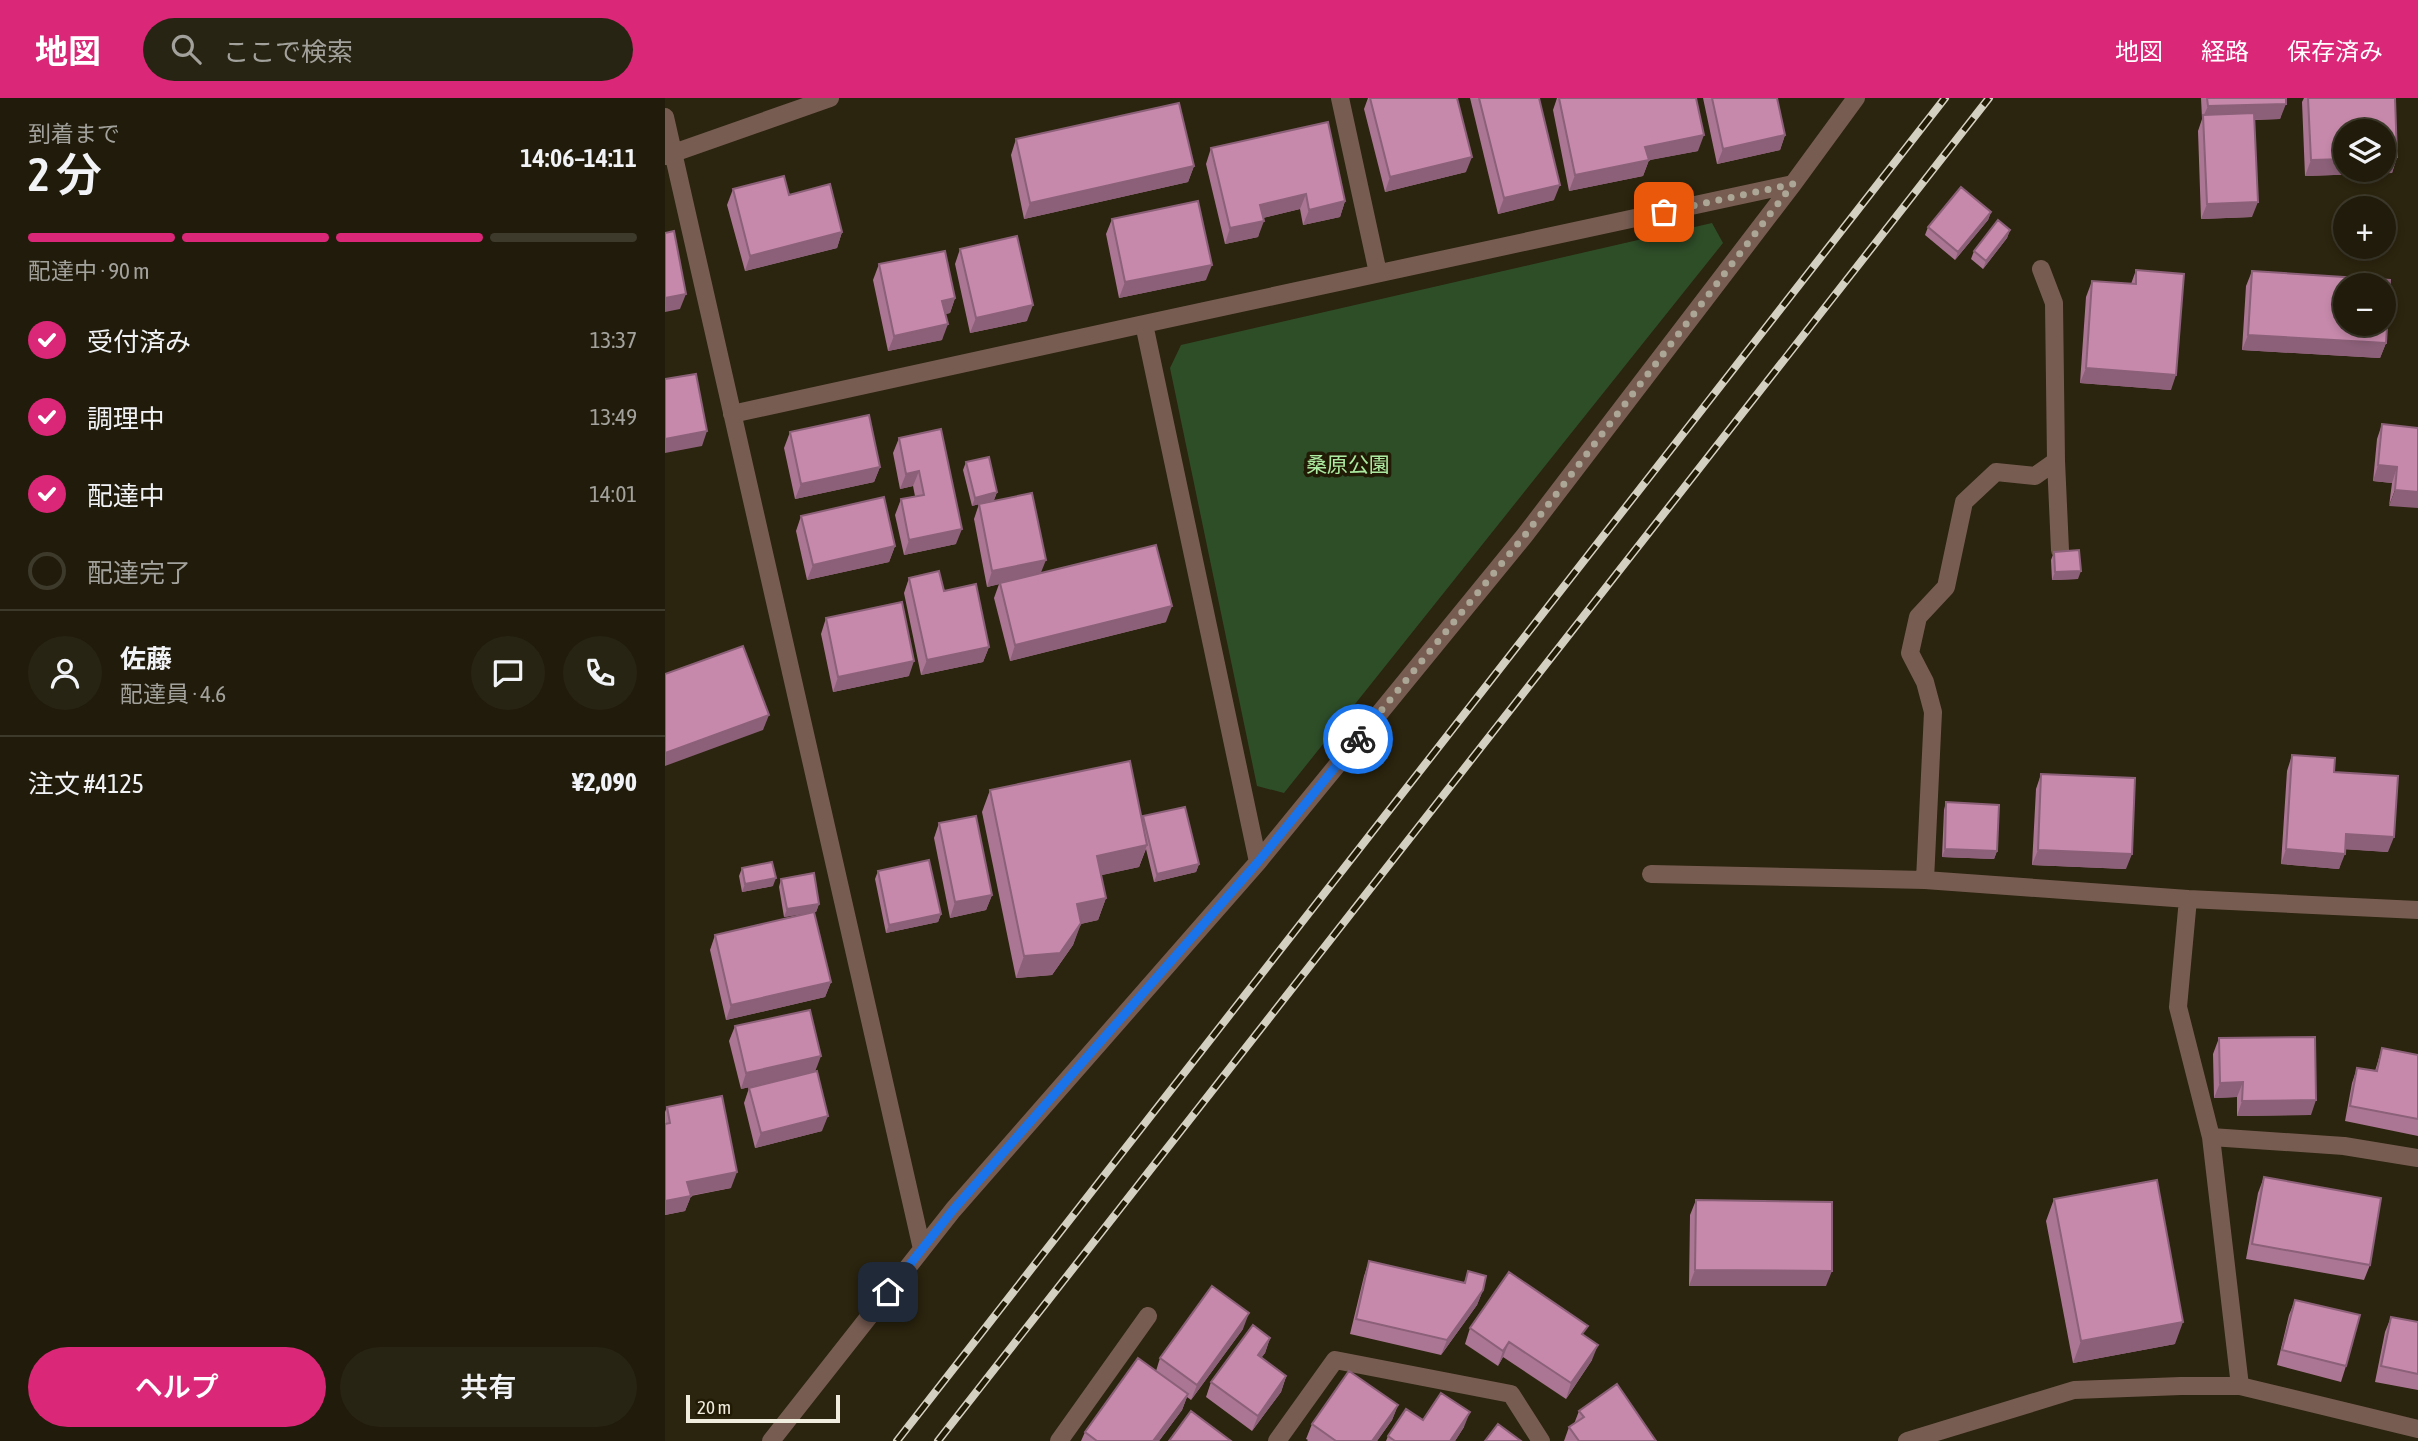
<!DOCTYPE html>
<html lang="ja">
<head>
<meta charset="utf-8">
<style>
  :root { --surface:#201b0a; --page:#282413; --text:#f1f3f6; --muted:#a2a19c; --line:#3d392b; --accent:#db2777 }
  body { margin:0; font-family:"Asap Condensed","Noto Sans JP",sans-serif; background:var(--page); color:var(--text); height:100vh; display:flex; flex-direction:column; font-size:26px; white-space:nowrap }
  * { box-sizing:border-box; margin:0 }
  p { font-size:23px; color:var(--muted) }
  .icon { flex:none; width:38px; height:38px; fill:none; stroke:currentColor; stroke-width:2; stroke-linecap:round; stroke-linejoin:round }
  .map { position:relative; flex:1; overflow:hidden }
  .panel { display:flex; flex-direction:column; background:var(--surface); width:665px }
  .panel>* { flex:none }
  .buttons { position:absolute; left:1668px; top:21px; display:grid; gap:14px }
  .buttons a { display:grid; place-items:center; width:63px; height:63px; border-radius:50%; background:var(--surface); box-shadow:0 4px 10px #0003,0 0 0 2px var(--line); font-size:35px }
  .scale { position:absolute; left:21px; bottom:18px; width:154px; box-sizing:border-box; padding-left:7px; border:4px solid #f0ecde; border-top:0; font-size:19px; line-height:24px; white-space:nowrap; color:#f0ecde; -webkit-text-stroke:5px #211b05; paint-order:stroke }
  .pin { position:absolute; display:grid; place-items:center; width:60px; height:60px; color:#fff; margin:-30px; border-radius:14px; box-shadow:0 4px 10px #0006 }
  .courier { position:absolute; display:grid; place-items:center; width:70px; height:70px; margin:-35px; border:5px solid #1a73e8; border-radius:50%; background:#fff; color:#222; box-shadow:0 2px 9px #0007 }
  .head em { font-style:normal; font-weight:600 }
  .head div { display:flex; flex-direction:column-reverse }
  .head { display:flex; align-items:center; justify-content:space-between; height:119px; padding:0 28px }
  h1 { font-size:46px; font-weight:600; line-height:52px }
  .bar { display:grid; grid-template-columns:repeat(4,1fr); gap:10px 7px; align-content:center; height:84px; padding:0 28px }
  .bar i { height:9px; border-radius:5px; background:var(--line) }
  .bar .active { background:var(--accent) }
  .bar p { grid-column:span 4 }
  .line { display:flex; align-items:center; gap:18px; padding:0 28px; border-top:2px solid var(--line) }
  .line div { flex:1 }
  .round { display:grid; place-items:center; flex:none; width:74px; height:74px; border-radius:37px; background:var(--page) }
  ol { padding:0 28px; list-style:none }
  li { display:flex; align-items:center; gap:21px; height:77px }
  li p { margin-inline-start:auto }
  li .icon { padding:7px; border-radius:50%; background:var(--accent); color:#fff; stroke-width:4 }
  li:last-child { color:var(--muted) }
  li i { width:38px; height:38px; border:4px solid var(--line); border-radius:50% }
  .action { display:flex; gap:14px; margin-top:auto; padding:14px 28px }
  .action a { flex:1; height:80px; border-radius:42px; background:var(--accent); color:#fff; font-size:28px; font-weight:600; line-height:80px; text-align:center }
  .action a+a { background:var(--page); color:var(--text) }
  header { display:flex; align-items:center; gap:42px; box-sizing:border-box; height:98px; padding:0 35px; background:var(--accent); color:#fff }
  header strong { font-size:33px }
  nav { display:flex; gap:38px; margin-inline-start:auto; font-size:24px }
  .search { width:490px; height:63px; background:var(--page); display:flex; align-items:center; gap:18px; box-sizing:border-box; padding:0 24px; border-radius:38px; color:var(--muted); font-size:26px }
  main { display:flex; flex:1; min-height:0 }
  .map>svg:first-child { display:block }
  .green { fill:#2e4e28 }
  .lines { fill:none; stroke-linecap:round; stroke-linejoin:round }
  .minor { stroke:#775c52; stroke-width:18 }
  .rail-casing { stroke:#d4d0c1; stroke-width:8 }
  .rail { stroke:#211b05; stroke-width:5; stroke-dasharray:16; stroke-linecap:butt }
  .wall { fill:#aa7693 }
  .shaded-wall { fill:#8b6078 }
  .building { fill:#c689ab; stroke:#8b6078; stroke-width:2; fill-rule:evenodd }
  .done { stroke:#aba695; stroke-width:7; stroke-dasharray:0 12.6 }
  .route { stroke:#1a73e8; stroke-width:9 }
  .labels { text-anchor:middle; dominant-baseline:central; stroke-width:7; stroke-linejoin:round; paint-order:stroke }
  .park-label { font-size:21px; fill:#adeaa1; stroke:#211b05 }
</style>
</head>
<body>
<header>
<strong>地図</strong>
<div class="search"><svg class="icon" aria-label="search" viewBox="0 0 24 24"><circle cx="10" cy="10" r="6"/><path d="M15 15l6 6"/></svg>ここで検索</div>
<nav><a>地図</a><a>経路</a><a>保存済み</a></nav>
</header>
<main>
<section class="panel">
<div class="head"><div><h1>2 分</h1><p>到着まで</p></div><em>14:06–14:11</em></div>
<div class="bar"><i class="active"></i><i class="active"></i><i class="active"></i><i></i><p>配達中 · 90 m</p></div>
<ol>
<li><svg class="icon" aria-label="check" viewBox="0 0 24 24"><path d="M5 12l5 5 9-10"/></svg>受付済み<p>13:37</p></li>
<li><svg class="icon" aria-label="check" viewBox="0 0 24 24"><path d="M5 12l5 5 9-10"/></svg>調理中<p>13:49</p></li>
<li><svg class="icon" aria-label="check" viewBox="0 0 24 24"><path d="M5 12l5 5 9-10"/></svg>配達中<p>14:01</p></li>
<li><i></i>配達完了</li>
</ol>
<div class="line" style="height:126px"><a class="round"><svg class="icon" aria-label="person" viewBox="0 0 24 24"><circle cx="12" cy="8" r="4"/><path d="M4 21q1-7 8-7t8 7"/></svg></a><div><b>佐藤</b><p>配達員 · 4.6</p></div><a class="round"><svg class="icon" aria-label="chat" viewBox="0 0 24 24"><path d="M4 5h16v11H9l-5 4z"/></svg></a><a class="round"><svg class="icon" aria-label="phone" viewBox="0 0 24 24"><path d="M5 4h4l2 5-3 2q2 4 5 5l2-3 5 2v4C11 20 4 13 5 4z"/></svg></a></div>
<div class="line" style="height:91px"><div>注文 #4125</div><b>¥2,090</b></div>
<div class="action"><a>ヘルプ</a><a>共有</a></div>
</section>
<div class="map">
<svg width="1753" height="1343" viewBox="0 0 1753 1343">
  <rect width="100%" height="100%" fill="#2b240e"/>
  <path class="green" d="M 1047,125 L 1058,145 L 619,695 L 592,688 L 505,270 L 516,247 Z"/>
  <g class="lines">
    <path class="minor" d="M 675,0 L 713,175
      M 0,19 L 257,1151
      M 0,58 L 165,0
      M 67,316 L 479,226
      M 1391,363 L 1395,452
      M 593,764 L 479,226 L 1128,86
      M 986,776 L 1260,782 L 1523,801
      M 1260,782 L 1268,614 L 1260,584 L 1245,555 L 1253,519 L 1281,489 L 1299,404 L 1331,374 L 1370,378 L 1391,363 L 1389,205 L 1376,171
      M 1546,1039 L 1679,1048 L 1753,1060
      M 1575,1288 L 1546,1039 L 1513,909 L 1523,801 L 1753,812
      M 106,1343 L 288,1112 L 593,764 L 860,437 L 1128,86 L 1191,0
      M 394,1343 L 483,1218
      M 612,1343 L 670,1262 L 846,1296 L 876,1343
      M 1242,1343 L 1409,1292 L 1516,1288 L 1575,1288 L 1753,1331"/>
    <defs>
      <path id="rail" d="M 232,1343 L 1280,0
        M 273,1343 L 1324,0"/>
    </defs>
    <use href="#rail" class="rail-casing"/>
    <use href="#rail" class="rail"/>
  </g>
  <path class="wall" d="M 703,0 L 792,0 L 801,74 L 720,94 L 699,11 Z
    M 805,0 L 874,0 L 889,102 L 833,116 Z
    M 892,0 L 1031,0 L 1033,53 L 984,62 L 978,78 L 904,93 L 888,12 Z
    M 1038,0 L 1112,0 L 1120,37 L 1115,52 L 1052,66 Z
    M 1536,0 L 1621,0 L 1615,21 L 1589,22 L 1587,119 L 1536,121 L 1533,33 L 1537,21 Z
    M 1639,0 L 1643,0 L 1732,59 L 1727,75 L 1640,78 L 1637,4 Z
    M 351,41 L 529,68 L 523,84 L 359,121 L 346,57 Z
    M 546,50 L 680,103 L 675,119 L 638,127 L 635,111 L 598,120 L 593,139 L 560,146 L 541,66 Z
    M 68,91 L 124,97 L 177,134 L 172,150 L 80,173 L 62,107 Z
    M 1326,114 L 1323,122 L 1290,162 L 1260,137 L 1263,129 Z
    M 447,121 L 541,182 L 454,200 L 441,136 Z
    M 1345,132 L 1342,140 L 1318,171 L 1306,161 L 1309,153 Z
    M 295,151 L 362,223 L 305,235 L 290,166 Z
    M 214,166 L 290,200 L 285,215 L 280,216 L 277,242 L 223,253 L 208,182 Z
    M 1471,172 L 1506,292 L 1415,285 L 1421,199 L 1427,183 L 1466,186 Z
    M 1587,173 L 1721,245 L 1715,260 L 1577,252 L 1581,188 Z
    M 1717,326 L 1753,330 L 1724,408 L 1727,385 L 1708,383 L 1712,341 Z
    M 276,331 L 291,446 L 239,457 L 230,417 L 236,401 L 250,398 L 248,388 L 235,391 L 228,355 L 234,340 Z
    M 125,334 L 215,369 L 209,384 L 130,401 L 119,350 Z
    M 301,364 L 332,394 L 329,402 L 376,475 L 501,524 L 345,563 L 329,500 L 334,486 L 322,489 L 309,421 L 314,406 L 307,408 L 298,372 Z
    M 136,418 L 230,448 L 224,464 L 142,482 L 131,433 Z
    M 1389,454 L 1413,481 L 1387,482 L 1386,462 Z
    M 244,480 L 279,493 L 324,549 L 318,564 L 256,577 L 239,495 Z
    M 161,520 L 244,578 L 168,594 L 156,536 Z
    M 1627,657 L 1669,674 L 1723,754 L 1680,751 L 1674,771 L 1616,766 L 1622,673 Z
    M 1376,676 L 1461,771 L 1367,767 L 1371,691 Z
    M 325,692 L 477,721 L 478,718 L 534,766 L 531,774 L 489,784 L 481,751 L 474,769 L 436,777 L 441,800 L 433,822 L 415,826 L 408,847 L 387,877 L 351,880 L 317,714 Z
    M 1281,704 L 1332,753 L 1329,761 L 1277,759 L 1279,712 Z
    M 274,725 L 327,797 L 321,812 L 285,820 L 269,740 Z
    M 77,770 L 108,788 L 77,794 L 74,778 Z
    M 213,773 L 276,816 L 273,824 L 221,835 L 210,781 Z
    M 116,781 L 154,806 L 151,814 L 149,814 L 166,884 L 160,899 L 61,922 L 45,852 L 50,837 L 148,814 L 119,819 L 114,789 Z
    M 70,928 L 150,973 L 157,1033 L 90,1050 L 79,1005 L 84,990 L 144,975 L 76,991 L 64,943 Z
    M 1554,940 L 1646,1017 L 1572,1018 L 1572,999 L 1549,1000 L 1548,956 Z
    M 1717,950 L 1753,957 L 1753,1038 L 1680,1023 L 1687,985 L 1692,970 L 1710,973 Z
    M 2,1009 L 66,1090 L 26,1098 L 20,1113 L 0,1117 L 0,1014 Z
    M 1599,1079 L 1705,1167 L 1699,1182 L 1581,1161 L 1593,1095 Z
    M 1389,1101 L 1510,1246 L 1408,1265 L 1381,1123 Z
    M 1031,1102 L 1161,1188 L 1024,1188 L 1025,1117 Z
    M 704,1163 L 799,1185 L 803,1173 L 818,1192 L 812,1207 L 776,1257 L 685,1236 L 699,1178 Z
    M 1630,1202 L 1681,1268 L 1676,1284 L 1612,1267 L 1624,1217 Z
    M 1726,1219 L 1753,1224 L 1753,1292 L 1710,1284 L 1720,1234 Z
    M 805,1230 L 919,1237 L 927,1262 L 901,1301 L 838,1259 L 833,1268 L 800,1246 Z
    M 578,1231 L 526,1302 L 522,1299 L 517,1312 L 494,1343 L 416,1343 L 420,1334 L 491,1273 L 495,1260 Z
    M 605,1240 L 600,1255 L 596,1260 L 621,1279 L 616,1294 L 587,1333 L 541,1299 L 546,1284 Z
    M 733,1307 L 727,1322 L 712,1343 L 642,1343 L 643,1342 L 641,1341 L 647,1326 Z
    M 914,1313 L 991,1343 L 899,1343 L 904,1329 L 909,1326 Z
    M 758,1322 L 799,1329 L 790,1343 L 721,1343 L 723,1338 Z"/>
  <path class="shaded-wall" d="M 1621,6 L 1615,21 L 1539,23 L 1538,19 L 1543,8 Z
    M 1039,37 L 1033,53 L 975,64 L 980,49 Z
    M 1120,37 L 1115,52 L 1052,66 L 1058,51 Z
    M 807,59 L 801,74 L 720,94 L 725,79 Z
    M 1732,59 L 1727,75 L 1640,78 L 1646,62 L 1680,61 L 1680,72 L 1718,72 L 1718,60 Z
    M 984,62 L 978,78 L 904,93 L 910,77 Z
    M 529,68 L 523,84 L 359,121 L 365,105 Z
    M 895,87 L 889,102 L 833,116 L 839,100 Z
    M 641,96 L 635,111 L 589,122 L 595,107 Z
    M 680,103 L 675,119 L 638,127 L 644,112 Z
    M 1593,104 L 1587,119 L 1536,121 L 1542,106 Z
    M 1326,114 L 1323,122 L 1290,162 L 1293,154 Z
    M 599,123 L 593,139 L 560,146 L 565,130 Z
    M 1345,132 L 1342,140 L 1318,171 L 1321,163 Z
    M 177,134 L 172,150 L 80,173 L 85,158 Z
    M 547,167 L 541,182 L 454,200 L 460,184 Z
    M 21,196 L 15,211 L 0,214 L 0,200 Z
    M 290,200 L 285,215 L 272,218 L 277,203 Z
    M 368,207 L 362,223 L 305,235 L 311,220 Z
    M 283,226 L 277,242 L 223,253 L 229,238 Z
    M 1583,237 L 1721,245 L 1715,260 L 1577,252 Z
    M 1421,270 L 1511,277 L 1506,292 L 1415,285 Z
    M 42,333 L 37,348 L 0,355 L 0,341 Z
    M 1713,367 L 1732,369 L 1727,385 L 1708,383 Z
    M 215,369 L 209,384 L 130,401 L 136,386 Z
    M 254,373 L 248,388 L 235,391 L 241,376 Z
    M 1730,392 L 1753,394 L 1753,410 L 1724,408 Z
    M 332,394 L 329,402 L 307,408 L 310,400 Z
    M 297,431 L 291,446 L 239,457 L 244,442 Z
    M 230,448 L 224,464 L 142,482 L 148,467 Z
    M 381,462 L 375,477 L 322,489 L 327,473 Z
    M 1416,473 L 1413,481 L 1387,482 L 1390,474 Z
    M 507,508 L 501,524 L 345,563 L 350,547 Z
    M 324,549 L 318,564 L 256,577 L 262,562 Z
    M 249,563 L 244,578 L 168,594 L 173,579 Z
    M 104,617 L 98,632 L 0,668 L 0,655 Z
    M 1681,736 L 1729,739 L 1723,754 L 1675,751 Z
    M 482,747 L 474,769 L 424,780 L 432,758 Z
    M 1280,751 L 1332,753 L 1329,761 L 1277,759 Z
    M 1621,751 L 1680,756 L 1674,771 L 1616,766 Z
    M 1373,752 L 1467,756 L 1461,771 L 1367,767 Z
    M 534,766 L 531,774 L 489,784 L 492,776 Z
    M 111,780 L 108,788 L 77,794 L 80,786 Z
    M 327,797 L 321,812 L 285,820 L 290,804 Z
    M 441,800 L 433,822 L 416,826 L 408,847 L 387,877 L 351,880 L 359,858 L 412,806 Z
    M 154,806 L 151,814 L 119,819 L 122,811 Z
    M 276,816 L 273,824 L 221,835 L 224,827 Z
    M 166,884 L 160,899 L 61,922 L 66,907 Z
    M 156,958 L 150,974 L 76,991 L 81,975 Z
    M 1578,984 L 1572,999 L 1549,1000 L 1555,985 Z
    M 1651,1002 L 1646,1017 L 1572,1018 L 1577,1003 Z
    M 163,1018 L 157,1033 L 90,1050 L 96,1035 Z
    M 72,1074 L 66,1090 L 17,1099 L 22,1084 Z
    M 26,1098 L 20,1113 L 0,1117 L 0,1103 Z
    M 1030,1172 L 1167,1173 L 1161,1188 L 1024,1188 Z
    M 818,1192 L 812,1207 L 776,1257 L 782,1242 Z
    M 584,1215 L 578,1231 L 526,1302 L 532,1287 Z
    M 1518,1224 L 1510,1246 L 1408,1265 L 1416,1243 Z
    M 605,1240 L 600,1255 L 587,1272 L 593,1257 Z
    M 844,1244 L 838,1259 L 833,1268 L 838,1253 Z
    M 933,1247 L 927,1262 L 901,1301 L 906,1285 Z
    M 621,1278 L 616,1294 L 587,1333 L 593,1318 Z
    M 523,1296 L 517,1312 L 494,1343 L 488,1343 Z
    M 733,1307 L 727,1322 L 712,1343 L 707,1343 Z
    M 805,1314 L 799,1329 L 790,1343 L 785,1343 Z"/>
  <path class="building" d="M 705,0 L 792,0 L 807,59 L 725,79 Z
    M 814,0 L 874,0 L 895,87 L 839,100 Z
    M 894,0 L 1031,0 L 1039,37 L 980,49 L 984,62 L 910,77 Z
    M 1047,0 L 1112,0 L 1120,37 L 1058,51 Z
    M 1542,0 L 1621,0 L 1621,6 L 1543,8 Z
    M 1643,0 L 1730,0 L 1732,59 L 1718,60 L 1718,33 L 1680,33 L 1680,61 L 1646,62 Z
    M 514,5 L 529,68 L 365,105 L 351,41 Z
    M 1589,15 L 1593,104 L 1542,106 L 1538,17 Z
    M 663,24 L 680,103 L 644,112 L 641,96 L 595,107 L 599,123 L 565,130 L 546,50 Z
    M 119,78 L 124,97 L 165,86 L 177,134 L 85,158 L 68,91 Z
    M 1296,89 L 1326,114 L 1293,154 L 1263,129 Z
    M 533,103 L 547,167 L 460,184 L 447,121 Z
    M 1333,122 L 1345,132 L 1321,163 L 1309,153 Z
    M 9,133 L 21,196 L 0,200 L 0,135 Z
    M 352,138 L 368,207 L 311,220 L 295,151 Z
    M 280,153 L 290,200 L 277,203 L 283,226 L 229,238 L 214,166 Z
    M 1471,172 L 1519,176 L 1511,277 L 1421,270 L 1427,183 L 1471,186 Z
    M 1587,173 L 1725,182 L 1721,245 L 1583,237 ZM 1680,187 L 1718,187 L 1718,226 L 1680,226 Z
    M 31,276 L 42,333 L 0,341 L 0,281 Z
    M 204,317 L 215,369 L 136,386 L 125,334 Z
    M 1717,326 L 1753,330 L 1753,394 L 1730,392 L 1732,369 L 1713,367 Z
    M 276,331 L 297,431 L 244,442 L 236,401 L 259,397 L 254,373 L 241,376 L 234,340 Z
    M 324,359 L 332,394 L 310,400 L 301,364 Z
    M 367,395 L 381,462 L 327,473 L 314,406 Z
    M 219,399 L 230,448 L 148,467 L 136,418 Z
    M 491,447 L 507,508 L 350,547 L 335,485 Z
    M 1414,452 L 1416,473 L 1390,474 L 1389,454 Z
    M 274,473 L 279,493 L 311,486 L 324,549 L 262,562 L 244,480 Z
    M 237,504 L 249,563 L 173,579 L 161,520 Z
    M 78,548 L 104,617 L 0,655 L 0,576 Z
    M 1627,657 L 1670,660 L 1669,674 L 1733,678 L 1729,739 L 1681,736 L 1680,756 L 1621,751 Z
    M 465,663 L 482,747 L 432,758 L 441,800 L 412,806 L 416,825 L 395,855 L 359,858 L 325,692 Z
    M 1376,676 L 1470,680 L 1467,756 L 1373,752 Z
    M 1281,704 L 1334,707 L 1332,753 L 1280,751 Z
    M 520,709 L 534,766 L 492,776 L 478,718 Z
    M 311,718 L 327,797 L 290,804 L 274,725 Z
    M 264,762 L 276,816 L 224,827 L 213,773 Z
    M 107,764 L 111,780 L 80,786 L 77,770 Z
    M 149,775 L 154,806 L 122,811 L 116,781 Z
    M 149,814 L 166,884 L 66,907 L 50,837 Z
    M 145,912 L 156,958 L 81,975 L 70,928 Z
    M 1650,939 L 1651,1002 L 1577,1003 L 1578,984 L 1555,985 L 1554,940 Z
    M 1717,950 L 1753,957 L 1753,1021 L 1685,1008 L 1692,970 L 1712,973 Z
    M 152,973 L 163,1018 L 96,1035 L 84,990 Z
    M 57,998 L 72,1074 L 22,1084 L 26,1098 L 0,1103 L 0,1026 L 5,1025 L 2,1009 Z
    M 1599,1079 L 1716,1100 L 1705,1167 L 1587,1146 Z
    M 1492,1082 L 1518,1224 L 1416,1243 L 1389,1101 Z
    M 1031,1102 L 1167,1104 L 1167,1173 L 1030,1172 Z
    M 704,1163 L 800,1185 L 803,1173 L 821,1178 L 818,1192 L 782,1242 L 691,1221 Z
    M 844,1174 L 923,1228 L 917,1236 L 933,1247 L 906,1285 L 844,1244 L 838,1253 L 805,1230 Z
    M 547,1188 L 584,1215 L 532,1287 L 495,1260 Z
    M 1630,1202 L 1695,1217 L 1681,1268 L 1617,1252 Z
    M 1726,1219 L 1753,1224 L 1753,1276 L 1716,1268 Z
    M 588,1227 L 605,1240 L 593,1257 L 621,1278 L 593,1318 L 546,1284 Z
    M 473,1260 L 523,1296 L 488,1343 L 432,1343 L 420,1334 Z
    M 684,1273 L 733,1307 L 707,1343 L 671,1343 L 647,1326 Z
    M 952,1286 L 991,1343 L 914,1343 L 904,1329 L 919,1319 L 914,1313 Z
    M 776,1295 L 805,1314 L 785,1343 L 730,1343 L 723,1338 L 741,1311 L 758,1322 Z
    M 526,1313 L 566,1343 L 504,1343 Z
    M 833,1326 L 856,1343 L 820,1343 Z"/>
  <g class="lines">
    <path class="done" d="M 693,641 L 860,437 L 1128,86 L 999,114"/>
    <path class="route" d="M 223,1194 L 288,1112 L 593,764 L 693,641"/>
  </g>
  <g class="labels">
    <g class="park-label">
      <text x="683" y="366">桑原公園</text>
    </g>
  </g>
</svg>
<div class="buttons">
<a><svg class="icon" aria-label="layers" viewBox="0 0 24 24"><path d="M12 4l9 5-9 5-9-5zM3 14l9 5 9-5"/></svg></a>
<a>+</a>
<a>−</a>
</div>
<div class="scale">20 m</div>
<div class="pin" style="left:999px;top:114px;background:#ea580c"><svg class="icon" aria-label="bag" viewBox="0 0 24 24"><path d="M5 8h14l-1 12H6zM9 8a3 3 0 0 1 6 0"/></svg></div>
<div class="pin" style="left:223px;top:1194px;background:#1f2937"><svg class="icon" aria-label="home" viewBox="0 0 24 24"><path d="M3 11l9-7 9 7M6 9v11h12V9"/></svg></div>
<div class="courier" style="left:693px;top:641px"><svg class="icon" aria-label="bike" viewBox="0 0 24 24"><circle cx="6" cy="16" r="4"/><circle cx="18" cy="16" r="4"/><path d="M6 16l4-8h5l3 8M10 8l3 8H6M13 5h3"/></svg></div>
</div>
</main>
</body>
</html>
